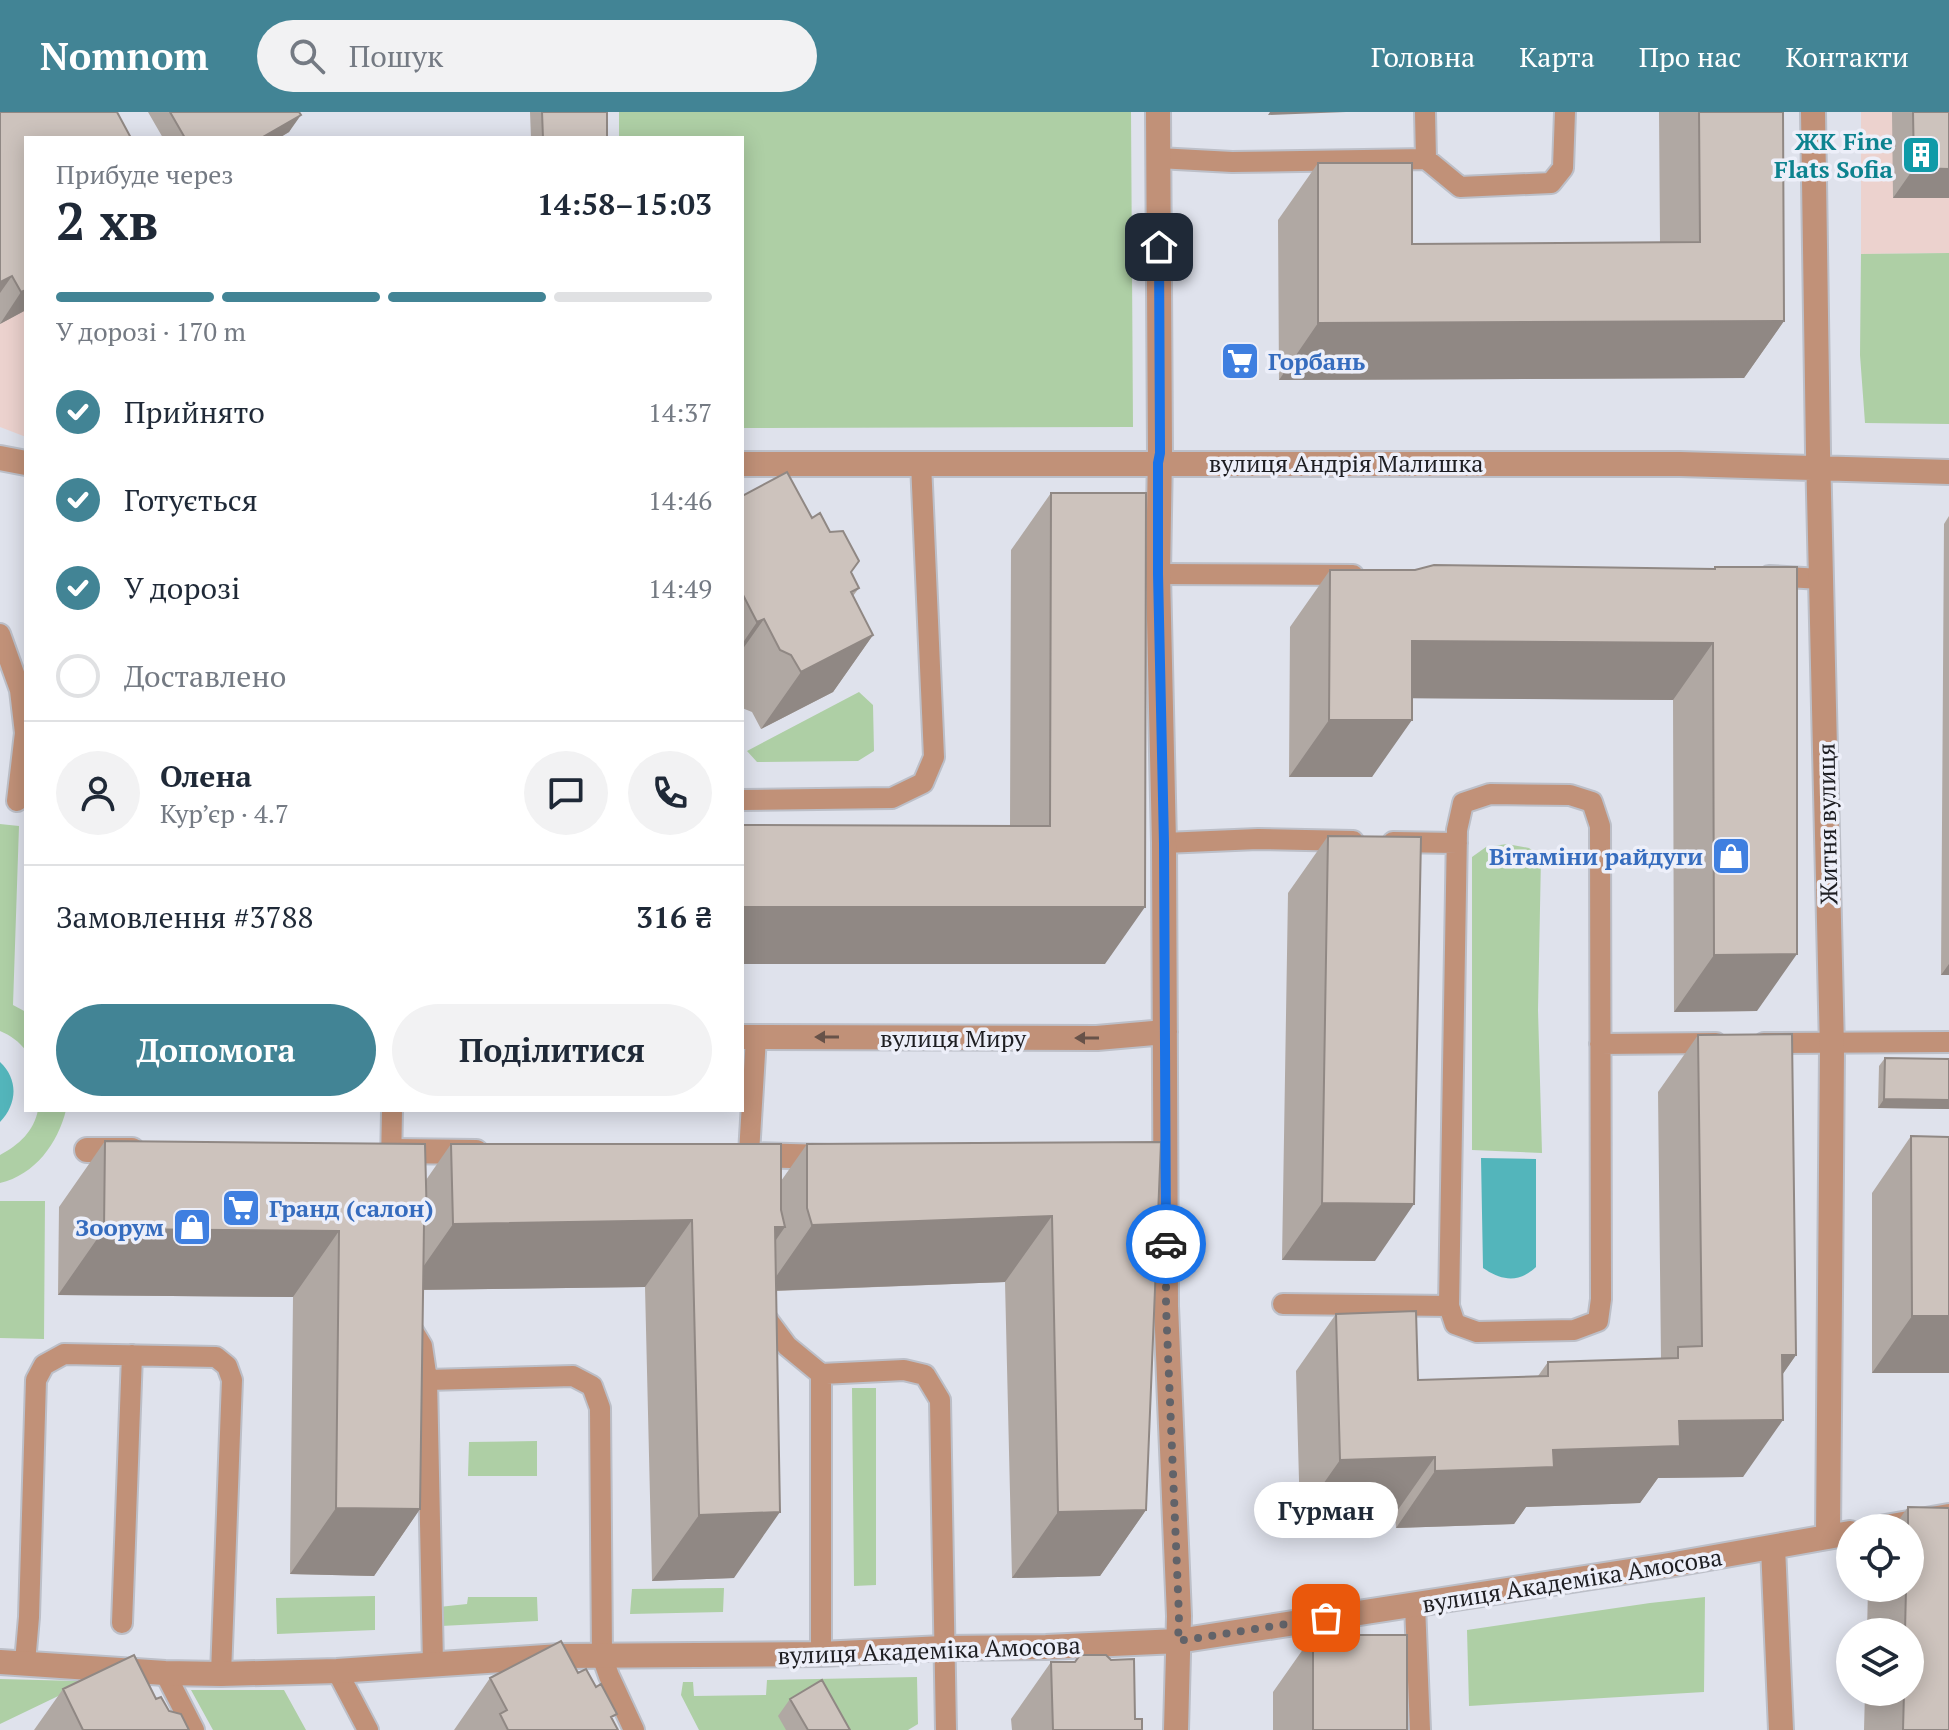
<!DOCTYPE html>
<html lang="uk">
<head>
<meta charset="utf-8">
<style>
  :root { --surface:#fff; --page:#f2f2f3; --text:#1f2937; --muted:#747a83; --line:#e0e1e3; --accent:#428495 }
  body { margin:0; font-family:"PT Serif",serif; background:var(--page); color:var(--text); height:100vh; display:flex; flex-direction:column; font-size:30px; white-space:nowrap }
  * { box-sizing:border-box; margin:0 }
  p { font-size:26px; color:var(--muted) }
  .icon { flex:none; width:44px; height:44px; fill:none; stroke:currentColor; stroke-width:2; stroke-linecap:round; stroke-linejoin:round }
  .map { position:relative; flex:1; overflow:hidden }
  .drawer { position:absolute; left:24px; top:24px; width:720px; height:976px; display:flex; flex-direction:column; background:var(--surface); border-radius:0px; box-shadow:0 4px 20px #0003 }
  .drawer>* { flex:none }
  .controls { position:absolute; left:1836px; top:1402px; display:grid; gap:16px }
  .controls a { display:grid; place-items:center; width:88px; height:88px; border-radius:50%; background:var(--surface); box-shadow:0 4px 20px #0003; font-size:40px }
  .pin { position:absolute; display:grid; place-items:center; width:68px; height:68px; color:#fff; margin:-34px; border-radius:16px; box-shadow:0 4px 12px #0006 }
  .courier { position:absolute; display:grid; place-items:center; width:80px; height:80px; margin:-40px; border:6px solid #1a73e8; border-radius:50%; background:#fff; color:#222; box-shadow:0 2px 10px #0007 }
  .bubble { position:absolute; height:56px; border-radius:28px; background:var(--surface); box-shadow:0 4px 20px #0003; font-size:26px; font-weight:600; line-height:56px; text-align:center }
  .head em { font-style:normal; font-weight:600 }
  .head div { display:flex; flex-direction:column-reverse }
  .head { display:flex; align-items:center; justify-content:space-between; height:136px; padding:0 32px }
  h1 { font-size:52px; font-weight:600; line-height:60px }
  .bar { display:grid; grid-template-columns:repeat(4,1fr); gap:12px 8px; align-content:center; height:96px; padding:0 32px }
  .bar i { height:10px; border-radius:6px; background:var(--line) }
  .bar .selected { background:var(--accent) }
  .bar p { grid-column:span 4 }
  .line { display:flex; align-items:center; gap:20px; padding:0 32px; border-top:2px solid var(--line) }
  .line div { flex:1 }
  .round { display:grid; place-items:center; flex:none; width:84px; height:84px; border-radius:42px; background:var(--page) }
  ol { padding:0 32px; list-style:none }
  li { display:flex; align-items:center; gap:24px; height:88px }
  li p { margin-inline-start:auto }
  li .icon { padding:8px; border-radius:50%; background:var(--accent); color:#fff; stroke-width:4 }
  li:last-child { color:var(--muted) }
  li i { width:44px; height:44px; border:4px solid var(--line); border-radius:50% }
  .cta { display:flex; gap:16px; margin-top:auto; padding:16px 32px }
  .cta a { flex:1; height:92px; border-radius:48px; background:var(--accent); color:#fff; font-size:32px; font-weight:600; line-height:92px; text-align:center }
  .cta a+a { background:var(--page); color:var(--text) }
  header { display:flex; align-items:center; gap:48px; box-sizing:border-box; height:112px; padding:0 40px; background:var(--accent); color:#fff }
  header strong { font-size:38px }
  nav { display:flex; gap:44px; margin-inline-start:auto; font-size:28px }
  .search { width:560px; height:72px; background:var(--page); display:flex; align-items:center; gap:20px; box-sizing:border-box; padding:0 28px; border-radius:44px; color:var(--muted); font-size:30px }
  .map>svg:first-child { display:block }
  .commercial { fill:#ecd2ce }
  .green { fill:#aecfa5 }
  .water { fill:#53b5bb }
  .lines { fill:none; stroke-linecap:round; stroke-linejoin:round }
  .lane-casing { stroke:#bcbfc8; stroke-width:24 }
  .street-casing { stroke:#bcbfc8; stroke-width:28 }
  .lane { stroke:#c19178; stroke-width:20 }
  .street { stroke:#c19178; stroke-width:24 }
  .wall { fill:#b0a8a3 }
  .shaded-wall { fill:#908884 }
  .building { fill:#cdc3bd; stroke:#908884; stroke-width:2 }
  .oneway { fill:#675249 }
  .done { stroke:#626369; stroke-width:8; stroke-dasharray:0 14.4 }
  .route { stroke:#1a73e8; stroke-width:10 }
  .labels { text-anchor:middle; dominant-baseline:central; stroke-width:7; stroke-linejoin:round; paint-order:stroke }
  .culture-label { font-size:24px; font-weight:bold; fill:#0d838f; stroke:#edeff9; text-anchor:end }
  .shop-label { font-size:24px; font-weight:bold; fill:#366cbe; stroke:#edeff9; text-anchor:start }
  .street-label { font-size:24px; fill:#1e1e22; stroke:#edeff9 }
</style>
</head>
<body>
<header>
<strong>Nomnom</strong>
<div class="search"><svg class="icon" aria-label="search" viewBox="0 0 24 24"><circle cx="10" cy="10" r="6"/><path d="M15 15l6 6"/></svg>Пошук</div>
<nav><a>Головна</a><a>Карта</a><a>Про нас</a><a>Контакти</a></nav>
</header>
<div class="map">
<svg width="1949" height="1618" viewBox="0 0 1949 1618">
  <rect width="100%" height="100%" fill="#dfe2ec"/>
  <path class="commercial" d="M 0,0 L 26,26 L 26,325 L 0,315 Z
    M 1861,0 L 1949,0 L 1949,141 L 1861,142 Z"/>
  <path class="green" d="M 619,0 L 1131,0 L 1133,315 L 742,316 L 742,26 L 619,26 Z
    M 1949,141 L 1949,312 L 1865,311 L 1860,243 L 1861,142 Z
    M 859,580 L 873,593 L 874,639 L 858,649 L 757,650 L 747,639 Z
    M 0,712 L 19,714 L 13,893 L 26,900 L 26,939 C 20,930 10,923 0,919 Z
    M 1507,732 L 1529,736 L 1541,745 L 1538,898 L 1542,1041 L 1472,1038 L 1472,745 L 1486,735 Z
    M 38,998 L 66,998 C 58,1031 35,1063 0,1071 L 0,1043 C 19,1033 34,1019 38,998 Z
    M 0,1089 L 45,1089 L 44,1227 L 0,1226 Z
    M 852,1276 L 876,1276 L 876,1473 L 854,1474 Z
    M 537,1329 L 537,1364 L 468,1364 L 469,1330 Z
    M 724,1476 L 723,1500 L 630,1502 L 632,1477 Z
    M 375,1484 L 375,1518 L 277,1522 L 276,1486 Z
    M 468,1485 L 537,1485 L 538,1509 L 441,1514 L 439,1495 L 467,1492 Z
    M 1705,1485 L 1704,1580 L 1469,1594 L 1467,1518 L 1650,1491 Z
    M 917,1565 L 918,1612 L 908,1618 L 699,1618 L 681,1583 L 683,1570 L 693,1570 L 694,1584 L 766,1583 L 767,1568 Z
    M 0,1567 L 77,1569 L 77,1575 L 0,1612 Z
    M 191,1578 L 284,1578 L 306,1618 L 213,1618 Z"/>
  <path class="water" d="M 0,950 C 19,968 17,992 0,1010 Z
    M 1481,1046 L 1536,1047 L 1536,1155 C 1519,1171 1502,1169 1483,1156 Z"/>
  <g class="lines">
    <defs>
      <path id="lane" d="M 1425,0 L 1426,47 L 1460,75 L 1551,71 L 1563,56 L 1565,0
        M 1158,46 L 1232,50 L 1426,47
        M 1158,462 L 1353,463
        M 1769,464 L 1821,467
        M 0,522 L 20,578 L 25,621 L 17,689
        M 1490,682 L 1570,683 L 1592,690 L 1600,714 L 1601,1187 L 1598,1209 L 1574,1218 L 1477,1220 L 1455,1212 L 1449,1194 L 1457,718 L 1463,691 Z
        M 742,688 L 892,686 L 923,671 L 934,645 L 921,351
        M 1393,730 L 1457,731
        M 1164,731 L 1258,727 L 1353,729
        M 1764,931 L 1949,930
        M 1600,932 L 1716,931
        M 391,1054 L 392,998
        M 748,1058 L 756,925
        M 1283,1192 L 1449,1194
        M 761,1199 L 787,1234 L 821,1262
        M 410,1214 L 422,1234 L 427,1268
        M 1415,1493 L 1420,1618
        M 122,1511 L 132,1243
        M 821,1542 L 821,1262 L 904,1258 L 925,1263 L 940,1288 L 946,1618
        M 25,1550 L 29,1505 L 36,1268 L 44,1253 L 64,1242 L 216,1245 L 227,1254 L 232,1268 L 221,1562
        M 433,1552 L 427,1268 L 573,1264 L 592,1274 L 600,1296 L 602,1544 L 609,1564 L 634,1618
        M 337,1559 L 368,1618
        M 165,1561 L 194,1618"/>
      <path id="street" d="M 1158,0 L 1160,341 L 1158,462 L 1164,731 L 1166,1194 L 1179,1504 L 1176,1618
        M 1813,0 L 1818,339 L 1832,937 L 1828,1425
        M 0,346 L 26,351
        M 742,352 L 1680,352 L 1949,360
        M 742,925 L 1097,926 L 1165,920
        M 87,1038 L 132,1038
        M 393,1039 L 476,1040
        M 749,1043 L 828,1045
        M 1880,1416 L 1949,1404
        M 1773,1435 L 1781,1618
        M 0,1550 L 165,1561 L 221,1562 L 337,1559 L 560,1544 L 821,1542 L 943,1536 L 1046,1535 L 1178,1529 L 1669,1453 L 1850,1421"/>
    </defs>
    <use href="#lane" class="lane-casing"/>
    <use href="#street" class="street-casing"/>
    <use href="#lane" class="lane"/>
    <use href="#street" class="street"/>
  </g>
  <path class="wall" d="M 0,0 L 26,198 L 0,212 Z
    M 148,0 L 299,0 L 289,20 L 279,26 L 163,26 Z
    M 530,0 L 607,0 L 607,25 L 606,26 L 531,26 Z
    M 1659,0 L 1783,0 L 1784,209 L 1744,266 L 1279,268 L 1278,108 L 1318,51 L 1412,132 L 1660,131 Z
    M 1892,0 L 1949,0 L 1949,86 L 1893,86 Z
    M 1051,381 L 1105,852 L 1010,714 L 1011,438 Z
    M 742,384 L 812,406 L 851,460 L 859,476 L 853,484 L 873,523 L 833,580 L 761,617 L 752,600 L 742,596 Z
    M 1949,404 L 1949,863 L 1941,863 L 1944,412 Z
    M 1715,455 L 1757,899 L 1674,900 L 1673,588 L 1412,586 L 1372,665 L 1289,665 L 1290,515 L 1330,458 L 1714,457 Z
    M 1328,724 L 1375,1149 L 1282,1148 L 1288,781 Z
    M 1698,923 L 1796,1243 L 1782,1263 L 1743,1365 L 1658,1366 L 1640,1391 L 1526,1395 L 1514,1412 L 1396,1416 L 1395,1402 L 1300,1405 L 1296,1259 L 1336,1202 L 1418,1268 L 1538,1264 L 1548,1250 L 1661,1247 L 1658,980 Z
    M 1885,946 L 1949,947 L 1949,997 L 1878,996 L 1879,954 Z
    M 1911,1024 L 1949,1261 L 1872,1261 L 1872,1081 Z
    M 105,1029 L 426,1068 L 451,1032 L 781,1069 L 807,1032 L 1161,1030 L 1146,1398 L 1100,1464 L 1012,1466 L 1005,1170 L 776,1179 L 734,1466 L 652,1469 L 645,1175 L 423,1178 L 420,1397 L 374,1464 L 290,1462 L 293,1185 L 58,1183 L 59,1095 Z
    M 1908,1395 L 1949,1618 L 1864,1618 L 1865,1580 L 1910,1580 L 1910,1520 L 1867,1520 L 1868,1476 L 1910,1476 L 1910,1416 L 1893,1416 Z
    M 1313,1523 L 1407,1618 L 1273,1618 L 1273,1580 Z
    M 1051,1550 L 1135,1607 L 1142,1618 L 1012,1618 L 1011,1607 Z
    M 578,1561 L 613,1608 L 618,1618 L 454,1618 L 490,1566 Z
    M 63,1577 L 156,1587 L 189,1618 L 34,1618 Z
    M 790,1587 L 850,1618 L 786,1618 L 778,1604 Z"/>
  <path class="shaded-wall" d="M 1270,0 L 1346,0 L 1268,3 Z
    M 301,3 L 289,20 L 279,26 L 261,26 Z
    M 1914,56 L 1949,57 L 1949,86 L 1893,86 Z
    M 12,164 L 0,181 L 0,170 Z
    M 26,178 L 26,198 L 0,212 L 21,180 Z
    M 1784,209 L 1744,266 L 1279,268 L 1318,211 Z
    M 764,507 L 742,538 L 742,532 L 757,510 Z
    M 873,523 L 833,580 L 761,617 L 801,560 Z
    M 1412,529 L 1713,531 L 1673,588 L 1373,586 Z
    M 1329,608 L 1412,608 L 1372,665 L 1289,665 Z
    M 742,795 L 1145,795 L 1105,852 L 742,852 Z
    M 1797,842 L 1757,899 L 1674,900 L 1714,843 Z
    M 1949,852 L 1949,863 L 1941,863 Z
    M 1884,987 L 1949,988 L 1949,997 L 1878,996 Z
    M 1322,1091 L 1414,1092 L 1375,1149 L 1282,1148 Z
    M 1052,1104 L 1005,1170 L 766,1179 L 812,1113 Z
    M 692,1108 L 645,1175 L 407,1178 L 453,1112 Z
    M 775,1115 L 785,1115 L 739,1181 Z
    M 104,1117 L 339,1119 L 293,1185 L 58,1183 Z
    M 1912,1204 L 1949,1204 L 1949,1261 L 1872,1261 Z
    M 1782,1243 L 1796,1243 L 1756,1300 Z
    M 1783,1308 L 1743,1365 L 1658,1366 L 1640,1391 L 1526,1395 L 1514,1412 L 1396,1416 L 1435,1359 L 1553,1338 L 1679,1309 Z
    M 1435,1345 L 1395,1402 L 1300,1405 L 1340,1348 Z
    M 336,1396 L 420,1397 L 374,1464 L 290,1462 Z
    M 1146,1398 L 1100,1464 L 1012,1466 L 1058,1400 Z
    M 780,1400 L 734,1466 L 652,1469 L 699,1403 Z"/>
  <path class="building" d="M 0,0 L 117,0 L 131,26 L 26,26 L 26,178 L 21,180 L 12,164 L 0,170 Z
    M 170,0 L 299,0 L 301,3 L 261,26 L 185,26 Z
    M 542,0 L 607,0 L 607,25 L 543,26 Z
    M 1699,0 L 1783,0 L 1784,209 L 1318,211 L 1318,51 L 1412,51 L 1412,132 L 1700,130 Z
    M 1913,0 L 1949,0 L 1949,57 L 1914,56 Z
    M 787,360 L 812,406 L 820,401 L 830,420 L 843,419 L 859,449 L 851,460 L 859,476 L 851,480 L 873,523 L 801,560 L 791,543 L 780,538 L 764,507 L 757,510 L 742,481 L 742,384 Z
    M 1051,381 L 1146,381 L 1145,795 L 742,795 L 742,713 L 1050,714 Z
    M 1434,453 L 1715,457 L 1715,455 L 1797,455 L 1797,842 L 1714,843 L 1713,531 L 1412,529 L 1412,608 L 1329,608 L 1330,458 L 1415,458 Z
    M 1328,724 L 1421,725 L 1414,1092 L 1322,1091 Z
    M 1792,922 L 1796,1243 L 1782,1243 L 1783,1308 L 1679,1309 L 1680,1334 L 1553,1338 L 1554,1355 L 1435,1359 L 1435,1345 L 1340,1348 L 1336,1202 L 1416,1199 L 1418,1268 L 1548,1264 L 1548,1250 L 1678,1246 L 1678,1235 L 1702,1234 L 1698,923 Z
    M 1885,946 L 1949,947 L 1949,988 L 1884,987 Z
    M 1911,1024 L 1949,1025 L 1949,1204 L 1912,1204 Z
    M 105,1029 L 425,1032 L 427,1112 L 424,1112 L 420,1397 L 336,1396 L 339,1119 L 104,1117 Z
    M 1161,1030 L 1146,1398 L 1058,1400 L 1052,1104 L 812,1113 L 807,1096 L 807,1032 Z
    M 451,1032 L 781,1032 L 781,1098 L 785,1115 L 775,1115 L 780,1400 L 699,1403 L 692,1108 L 453,1112 Z
    M 1908,1395 L 1949,1396 L 1949,1618 L 1903,1618 L 1904,1580 L 1910,1580 L 1910,1520 L 1905,1520 L 1906,1476 L 1910,1476 L 1910,1416 L 1908,1416 Z
    M 1313,1523 L 1407,1523 L 1407,1618 L 1313,1618 Z
    M 561,1529 L 578,1561 L 586,1557 L 596,1575 L 601,1572 L 617,1602 L 611,1605 L 618,1618 L 508,1618 L 500,1602 L 507,1598 L 490,1566 Z
    M 134,1543 L 156,1587 L 161,1585 L 169,1599 L 181,1602 L 189,1618 L 83,1618 L 63,1577 Z
    M 1080,1543 L 1106,1543 L 1111,1548 L 1134,1547 L 1135,1607 L 1142,1607 L 1142,1618 L 1053,1618 L 1051,1550 L 1075,1550 Z
    M 822,1568 L 850,1618 L 808,1618 L 790,1587 Z"/>
  <defs><path id="oneway-solid" d="M-6-.8H1V-3.2L6.5 0L1 3.2V.8H-6Z" transform="scale(2)"/></defs>
  <g class="oneway">
    <use href="#oneway-solid" transform="translate(827 925) rotate(-180)"/>
    <use href="#oneway-solid" transform="translate(1087 926) rotate(180)"/>
  </g>
  <g class="lines">
    <path class="done" d="M 1166,1132 L 1166,1194 L 1179,1504 L 1178,1529 L 1326,1506"/>
    <path class="route" d="M 1159,135 L 1160,341 L 1158,351 L 1158,462 L 1164,731 L 1166,1132"/>
  </g>
  <defs>
    <symbol id="building-square" viewBox="-11 -11 22 22"><rect x="-9" y="-9" width="18" height="18" rx="4" fill="#0f9aa8" stroke="#edeff9"/><path d="M-4-6H4V6H1V3H-1V6H-4ZM-2.5-4.3h1.7v1.8h-1.7ZM.8-4.3h1.7v1.8H.8ZM-2.5-1h1.7V.8h-1.7ZM.8-1h1.7V.8H.8Z" fill="#fff"/></symbol>
    <symbol id="supermarket-square" viewBox="-11 -11 22 22"><rect x="-9" y="-9" width="18" height="18" rx="4" fill="#3f7fe0" stroke="#edeff9"/><path d="M-6-5.5h2.5l.6 2H6L4.5 2H-2.5L-4.4-4H-6ZM-1.5 3.2a1.3 1.3 0 1 0 .1 0ZM3 3.2a1.3 1.3 0 1 0 .1 0Z" fill="#fff"/></symbol>
    <symbol id="shop-square" viewBox="-11 -11 22 22"><rect x="-9" y="-9" width="18" height="18" rx="4" fill="#3f7fe0" stroke="#edeff9"/><path d="M-5-2.5h2.3a2.7 3.5 0 0 1 5.4 0H5L5.5 6h-11ZM-1.5-2.5h3a1.5 2.3 0 0 0-3 0Z" fill="#fff"/></symbol>
  </defs>
  <g fill-rule="evenodd">
    <use href="#building-square" x="1899" y="21" width="44" height="44"/>
    <use href="#supermarket-square" x="1218" y="227" width="44" height="44"/>
    <use href="#shop-square" x="1709" y="722" width="44" height="44"/>
    <use href="#supermarket-square" x="219" y="1074" width="44" height="44"/>
    <use href="#shop-square" x="170" y="1093" width="44" height="44"/>
  </g>
  <g class="labels">
    <g class="culture-label">
      <text x="1893" y="29">ЖК Fine<tspan x="1893" dy="28">Flats Sofia</tspan></text>
    </g>
    <g class="shop-label">
      <text x="1268" y="249">Горбань</text>
      <text x="1703" y="744" text-anchor="end">Вітаміни райдуги</text>
      <text x="269" y="1096">Гранд (салон)</text>
      <text x="164" y="1115" text-anchor="end">Зоорум</text>
    </g>
    <g class="street-label">
      <text x="1346" y="351">вулиця Андрія Малишка</text>
      <text transform="translate(1827 712) rotate(-91)">Житня вулиця</text>
      <text x="953" y="926">вулиця Миру</text>
      <text transform="translate(1572 1468) rotate(-9)">вулиця Академіка Амосова</text>
      <text transform="translate(929 1538) rotate(-2)">вулиця Академіка Амосова</text>
    </g>
  </g>
</svg>
<div class="controls">
<a><svg class="icon" aria-label="locate" viewBox="0 0 24 24"><circle cx="12" cy="12" r="6"/><path d="M12 2v4M12 18v4M2 12h4M18 12h4"/></svg></a>
<a><svg class="icon" aria-label="layers" viewBox="0 0 24 24"><path d="M12 4l9 5-9 5-9-5zM3 14l9 5 9-5"/></svg></a>
</div>
<div class="pin" style="left:1326px;top:1506px;background:#ea580c"><svg class="icon" aria-label="bag" viewBox="0 0 24 24"><path d="M5 8h14l-1 12H6zM9 8a3 3 0 0 1 6 0"/></svg></div>
<div class="pin" style="left:1159px;top:135px;background:#1f2937"><svg class="icon" aria-label="home" viewBox="0 0 24 24"><path d="M3 11l9-7 9 7M6 9v11h12V9"/></svg></div>
<div class="courier" style="left:1166px;top:1132px"><svg class="icon" aria-label="car" viewBox="0 0 24 24"><path d="M5 17H2v-5l4-1 3-4h7l3 4 3 1v5h-3M9 17h6M6 11h13"/><circle cx="7" cy="17" r="2"/><circle cx="17" cy="17" r="2"/></svg></div>
<div class="bubble" style="left:1254px;top:1370px;width:144px">Гурман</div>
<section class="drawer">
<div class="head"><div><h1>2 хв</h1><p>Прибуде через</p></div><em>14:58–15:03</em></div>
<div class="bar"><i class="selected"></i><i class="selected"></i><i class="selected"></i><i></i><p>У дорозі · 170 m</p></div>
<ol>
<li><svg class="icon" aria-label="check" viewBox="0 0 24 24"><path d="M5 12l5 5 9-10"/></svg>Прийнято<p>14:37</p></li>
<li><svg class="icon" aria-label="check" viewBox="0 0 24 24"><path d="M5 12l5 5 9-10"/></svg>Готується<p>14:46</p></li>
<li><svg class="icon" aria-label="check" viewBox="0 0 24 24"><path d="M5 12l5 5 9-10"/></svg>У дорозі<p>14:49</p></li>
<li><i></i>Доставлено</li>
</ol>
<div class="line" style="height:144px"><a class="round"><svg class="icon" aria-label="person" viewBox="0 0 24 24"><circle cx="12" cy="8" r="4"/><path d="M4 21q1-7 8-7t8 7"/></svg></a><div><b>Олена</b><p>Кур’єр · 4.7</p></div><a class="round"><svg class="icon" aria-label="chat" viewBox="0 0 24 24"><path d="M4 5h16v11H9l-5 4z"/></svg></a><a class="round"><svg class="icon" aria-label="phone" viewBox="0 0 24 24"><path d="M5 4h4l2 5-3 2q2 4 5 5l2-3 5 2v4C11 20 4 13 5 4z"/></svg></a></div>
<div class="line" style="height:104px"><div>Замовлення #3788</div><b>316 ₴</b></div>
<div class="cta"><a>Допомога</a><a>Поділитися</a></div>
</section>
</div>
</body>
</html>
